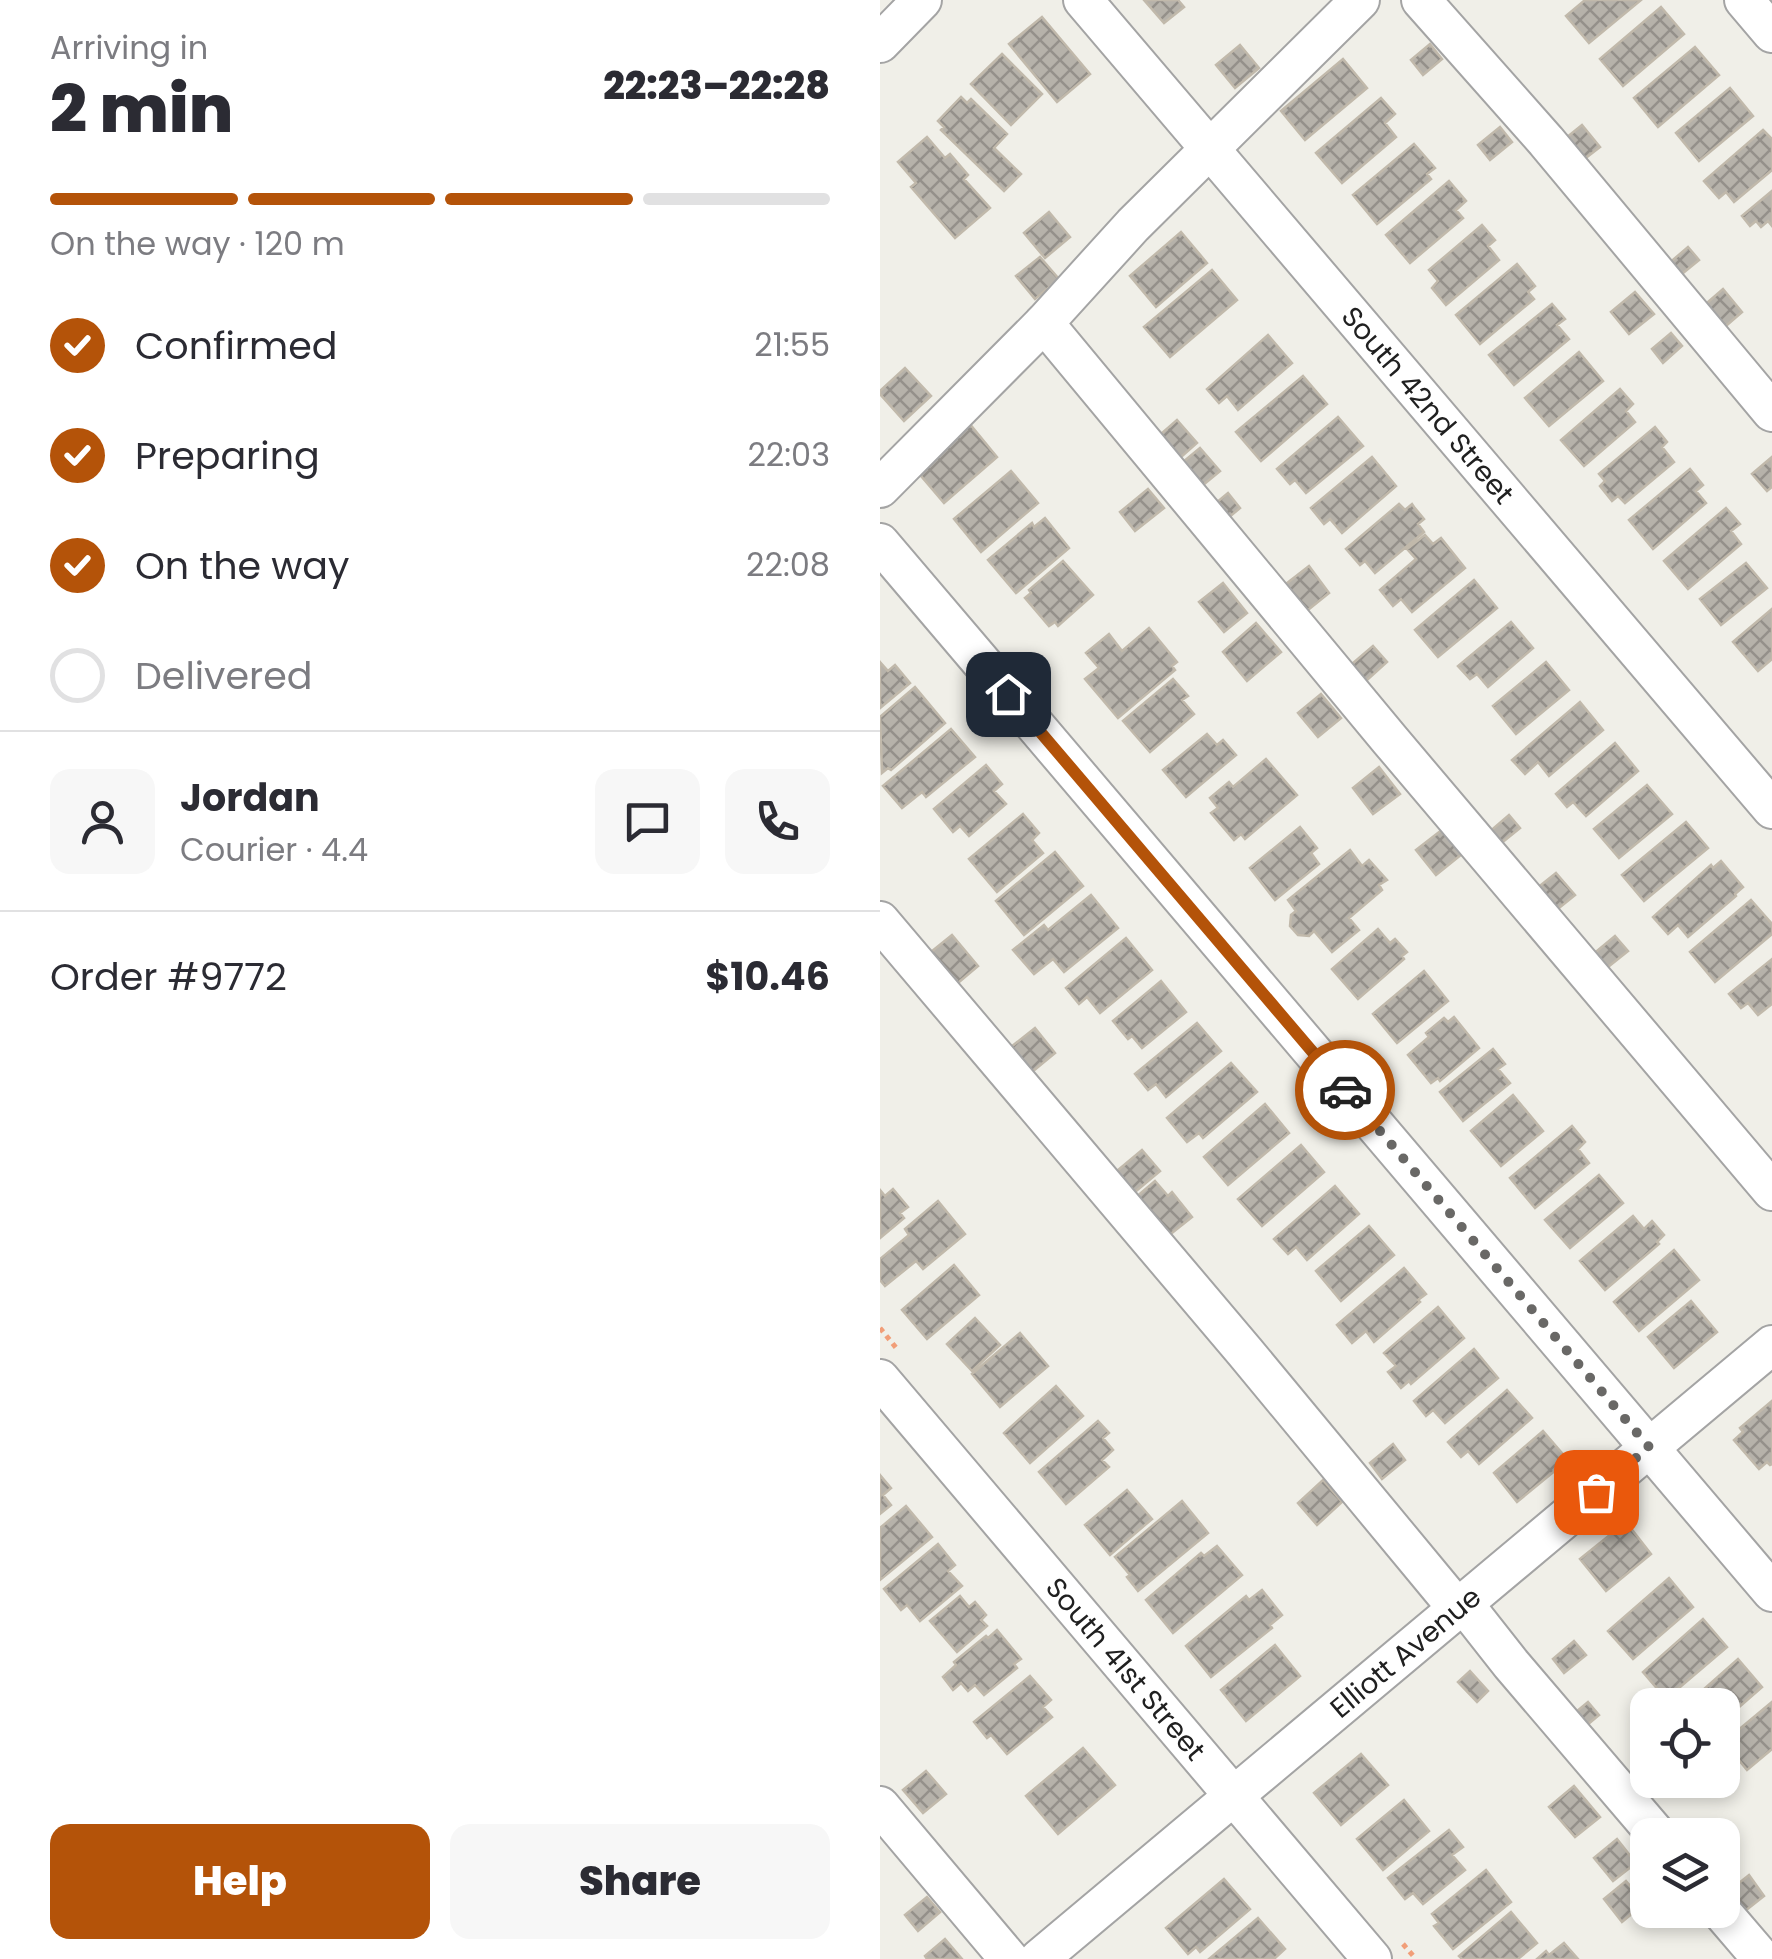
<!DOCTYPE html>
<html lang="en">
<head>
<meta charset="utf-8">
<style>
  :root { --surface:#fff; --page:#f7f7f7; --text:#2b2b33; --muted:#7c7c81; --line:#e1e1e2; --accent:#b45309 }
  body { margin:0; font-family:Poppins,sans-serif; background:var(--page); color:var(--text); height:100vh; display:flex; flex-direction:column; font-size:38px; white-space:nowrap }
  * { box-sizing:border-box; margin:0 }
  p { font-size:32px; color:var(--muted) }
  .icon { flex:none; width:55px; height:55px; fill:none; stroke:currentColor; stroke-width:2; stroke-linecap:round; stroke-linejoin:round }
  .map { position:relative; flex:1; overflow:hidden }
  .details { display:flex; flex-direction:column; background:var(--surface); width:880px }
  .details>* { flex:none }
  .fabs { position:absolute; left:750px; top:1688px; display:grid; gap:20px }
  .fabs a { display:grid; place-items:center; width:110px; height:110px; border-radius:20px; background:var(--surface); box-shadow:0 5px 15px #0003; font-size:50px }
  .pin { position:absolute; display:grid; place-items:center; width:85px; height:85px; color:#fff; margin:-42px; border-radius:20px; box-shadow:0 5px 15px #0006 }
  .courier { position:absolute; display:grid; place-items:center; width:100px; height:100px; margin:-50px; border:8px solid #b45309; border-radius:50%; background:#fff; color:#222; box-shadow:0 2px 12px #0007 }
  .overview em { font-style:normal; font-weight:800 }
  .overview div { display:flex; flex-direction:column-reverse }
  .overview { display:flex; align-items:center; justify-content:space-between; height:170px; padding:0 50px }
  h1 { font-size:65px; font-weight:800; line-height:75px }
  .bar { display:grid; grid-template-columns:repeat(4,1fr); gap:15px 10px; align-content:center; height:120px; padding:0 50px }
  .bar i { height:12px; border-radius:8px; background:var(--line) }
  .bar .on { background:var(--accent) }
  .bar p { grid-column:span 4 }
  .line { display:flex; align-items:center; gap:25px; padding:0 50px; border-top:2px solid var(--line) }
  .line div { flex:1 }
  .round { display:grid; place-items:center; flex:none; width:105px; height:105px; border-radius:20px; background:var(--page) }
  ol { padding:0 50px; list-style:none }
  li { display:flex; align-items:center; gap:30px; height:110px }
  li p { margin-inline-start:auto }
  li .icon { padding:10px; border-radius:50%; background:var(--accent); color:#fff; stroke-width:4 }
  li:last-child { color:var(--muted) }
  li i { width:55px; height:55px; border:5px solid var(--line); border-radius:50% }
  .action { display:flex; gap:20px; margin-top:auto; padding:20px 50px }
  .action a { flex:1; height:115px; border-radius:20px; background:var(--accent); color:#fff; font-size:40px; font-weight:800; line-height:115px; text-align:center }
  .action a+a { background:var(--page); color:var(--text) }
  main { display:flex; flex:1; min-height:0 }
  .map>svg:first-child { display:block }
  .building { fill:url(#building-cross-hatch); stroke:#c1b9ab; stroke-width:2.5 }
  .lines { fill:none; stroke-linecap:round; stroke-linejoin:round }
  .minor-casing { stroke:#a4a4a4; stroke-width:42 }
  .path { stroke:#f19e78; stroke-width:5; stroke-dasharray:5 5; stroke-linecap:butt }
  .minor { stroke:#fff; stroke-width:38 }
  .done { stroke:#696866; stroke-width:10; stroke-dasharray:0 18 }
  .route { stroke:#b45309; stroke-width:12 }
  .labels { text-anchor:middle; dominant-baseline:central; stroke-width:9; stroke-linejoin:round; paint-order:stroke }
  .street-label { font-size:28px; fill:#202020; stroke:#fff }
</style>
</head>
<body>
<main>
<section class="details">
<div class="overview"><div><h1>2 min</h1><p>Arriving in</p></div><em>22:23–22:28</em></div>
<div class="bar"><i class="on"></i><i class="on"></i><i class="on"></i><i></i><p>On the way · 120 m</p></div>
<ol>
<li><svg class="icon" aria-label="check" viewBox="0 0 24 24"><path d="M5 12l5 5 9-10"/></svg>Confirmed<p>21:55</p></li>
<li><svg class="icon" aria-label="check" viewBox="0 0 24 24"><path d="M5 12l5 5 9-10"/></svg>Preparing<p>22:03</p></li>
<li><svg class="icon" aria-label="check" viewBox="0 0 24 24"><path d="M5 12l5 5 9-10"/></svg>On the way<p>22:08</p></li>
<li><i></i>Delivered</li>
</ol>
<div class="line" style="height:180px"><a class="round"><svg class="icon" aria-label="person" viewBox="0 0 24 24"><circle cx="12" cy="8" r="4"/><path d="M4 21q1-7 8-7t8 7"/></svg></a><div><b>Jordan</b><p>Courier · 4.4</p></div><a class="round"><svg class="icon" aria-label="chat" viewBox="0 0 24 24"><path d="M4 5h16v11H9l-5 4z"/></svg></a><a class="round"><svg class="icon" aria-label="phone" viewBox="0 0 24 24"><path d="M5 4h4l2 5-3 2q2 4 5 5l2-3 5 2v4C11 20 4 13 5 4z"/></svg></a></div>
<div class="line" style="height:130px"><div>Order #9772</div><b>$10.46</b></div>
<div class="action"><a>Help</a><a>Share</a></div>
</section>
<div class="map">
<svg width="892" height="1959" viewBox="0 0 892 1959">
  <defs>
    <pattern id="building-cross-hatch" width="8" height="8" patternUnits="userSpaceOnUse" patternTransform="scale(2.5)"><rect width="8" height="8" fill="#b6b2aa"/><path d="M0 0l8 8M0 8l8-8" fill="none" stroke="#94908a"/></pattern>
  </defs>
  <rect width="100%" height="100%" fill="#f0efe8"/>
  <path class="building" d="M 264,0 L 298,0 L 304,7 L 284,23 Z
    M 705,0 L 761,0 L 709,43 L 686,16 Z
    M 781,7 L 804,34 L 743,86 L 720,59 Z
    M 162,17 L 210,74 L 177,102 L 129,44 Z
    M 550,44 L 562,59 L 543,75 L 531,60 Z
    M 360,45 L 379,68 L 355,88 L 336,65 Z
    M 815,47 L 839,75 L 778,127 L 754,98 Z
    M 122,54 L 162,94 L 131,125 L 91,84 Z
    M 463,59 L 487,88 L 425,140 L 401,111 Z
    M 850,88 L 873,116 L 819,161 L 796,133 Z
    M 81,97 L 87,103 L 91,99 L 127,134 L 114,148 L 141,174 L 124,191 L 61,130 L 64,127 L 58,121 Z
    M 501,98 L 515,114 L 505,123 L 516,137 L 462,183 L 436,153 Z
    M 702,125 L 720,147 L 698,164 L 681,142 Z
    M 620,127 L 632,142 L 610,160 L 598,145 Z
    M 883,130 L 892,139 L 892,170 L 854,202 L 846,192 L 839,198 L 824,181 Z
    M 47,137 L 65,158 L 70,154 L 88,175 L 84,179 L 110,208 L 75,238 L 31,187 L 36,183 L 18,162 Z
    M 534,144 L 555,168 L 547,174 L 551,179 L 497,224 L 473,195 Z
    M 569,181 L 586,201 L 576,210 L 583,218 L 530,263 L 506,235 Z
    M 892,191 L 892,226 L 888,221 L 881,227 L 876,221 L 870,226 L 862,216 Z
    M 169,212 L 190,237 L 165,258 L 144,233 Z
    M 602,225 L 615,240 L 608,246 L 619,260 L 566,305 L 552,288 L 558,281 L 549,270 Z
    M 301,232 L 327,263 L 276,307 L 250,276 Z
    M 808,247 L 819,260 L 797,278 L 787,265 Z
    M 160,257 L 179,279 L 155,299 L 136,276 Z
    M 637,264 L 655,286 L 648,292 L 654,299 L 600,344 L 576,315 Z
    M 332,270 L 357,300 L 290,357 L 264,327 Z
    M 843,289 L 862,312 L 839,332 L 820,309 Z
    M 755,292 L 774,314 L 749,334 L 731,312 Z
    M 672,304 L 685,319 L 677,325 L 689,339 L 634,385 L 609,355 Z
    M 791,333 L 802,346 L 783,363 L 772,349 Z
    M 388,335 L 412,363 L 358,410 L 347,396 L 339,403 L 327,389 Z
    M 699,352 L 723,381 L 669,426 L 645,398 Z
    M 25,368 L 51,396 L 24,421 L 0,394 L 0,391 Z
    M 423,376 L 447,404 L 381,461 L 356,432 Z
    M 740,389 L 753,404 L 746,411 L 755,422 L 704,466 L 681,440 Z
    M 458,417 L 483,446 L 426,493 L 415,480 L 410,484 L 397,469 Z
    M 297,420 L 317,443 L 292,465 L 273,441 Z
    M 89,423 L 117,457 L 64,503 L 35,469 Z
    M 775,427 L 787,442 L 782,447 L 794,462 L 745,503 L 738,496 L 732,501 L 720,486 L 725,481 L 719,474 Z
    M 320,448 L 340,471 L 317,490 L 297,467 Z
    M 492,457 L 516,486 L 462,533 L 450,519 L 444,524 L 431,508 Z
    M 892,457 L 892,487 L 887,491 L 872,474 Z
    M 810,469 L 823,485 L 816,491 L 826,503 L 773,549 L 749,520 Z
    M 131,471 L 158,503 L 101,552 L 74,519 Z
    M 268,489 L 284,508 L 255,531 L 240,512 Z
    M 348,493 L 360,508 L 342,523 L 330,508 Z
    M 519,504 L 525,510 L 532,504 L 534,507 L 544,519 L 538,524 L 544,532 L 495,573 L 485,561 L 480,565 L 466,549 Z
    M 846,508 L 860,524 L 851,531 L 861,544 L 808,589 L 784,561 Z
    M 165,518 L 189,548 L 136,593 L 108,560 L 152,523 L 154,527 Z
    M 545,535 L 553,544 L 561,538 L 585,568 L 532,612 L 521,599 L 513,606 L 500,590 L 536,559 L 527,549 Z
    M 183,561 L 213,595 L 178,626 L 175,622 L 169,626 L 145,598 L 151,593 L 149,590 Z
    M 866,563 L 887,588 L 841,625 L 820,599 Z
    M 429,566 L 449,593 L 423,614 L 402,587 Z
    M 594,580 L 617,608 L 558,657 L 535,630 Z
    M 343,583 L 367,613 L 344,632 L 319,602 Z
    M 892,609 L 892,659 L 878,671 L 853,642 Z
    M 631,622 L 653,648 L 608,687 L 597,674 L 590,679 L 578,666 Z
    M 376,623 L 401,652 L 367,681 L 343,652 Z
    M 269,628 L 297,662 L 292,666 L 295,670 L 238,718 L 205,679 L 219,668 L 206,653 L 229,634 L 242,651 Z
    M 493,646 L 507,662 L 486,681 L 472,664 Z
    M 0,662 L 8,671 L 15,665 L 30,683 L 0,708 Z
    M 666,662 L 689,690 L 636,734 L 613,706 Z
    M 293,679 L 308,696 L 302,700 L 314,714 L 270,752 L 243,721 Z
    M 35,687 L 65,723 L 11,770 L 8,768 L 2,773 L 0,717 Z
    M 441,694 L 461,718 L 438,737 L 418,713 Z
    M 700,702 L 723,730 L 669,776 L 658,762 L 645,774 L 632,760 Z
    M 71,729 L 95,757 L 46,797 L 42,792 L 22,808 L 3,786 Z
    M 327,734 L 337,745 L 343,740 L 356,755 L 306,797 L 283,770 Z
    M 735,743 L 758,771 L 706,816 L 693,802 L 687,807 L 676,794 Z
    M 386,759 L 417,795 L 365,839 L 361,834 L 354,840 L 331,813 L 338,808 L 330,798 L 349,782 L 353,787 Z
    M 106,765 L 122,784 L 114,791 L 126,804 L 89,836 L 80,826 L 73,832 L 54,809 Z
    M 499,767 L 520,794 L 493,814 L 473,788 Z
    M 767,785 L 792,814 L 739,858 L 714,829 Z
    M 143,814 L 159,833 L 152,840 L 163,853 L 117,892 L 89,859 Z
    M 629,815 L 640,828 L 619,845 L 608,833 Z
    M 806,822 L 828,848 L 764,901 L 742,875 Z
    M 420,827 L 437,848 L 431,853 L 439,864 L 395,900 L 370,868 Z
    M 563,829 L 582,854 L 556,875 L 536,850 Z
    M 470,850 L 482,866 L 489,860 L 507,880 L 499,885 L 502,890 L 469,918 L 479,930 L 452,952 L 434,931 L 429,936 L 418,935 L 410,926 L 411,915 L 416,911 L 408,900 Z
    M 175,852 L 203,886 L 144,935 L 116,901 Z
    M 841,861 L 863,887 L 855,894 L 856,896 L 808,937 L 798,925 L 788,934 L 773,917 L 831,865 L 833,868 Z
    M 676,873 L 695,895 L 674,912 L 656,889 Z
    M 211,895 L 238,928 L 184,972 L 173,959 L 154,974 L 133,950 L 164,925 L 168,930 Z
    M 871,900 L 892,924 L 892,934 L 835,982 L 810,952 Z
    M 498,929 L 510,943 L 515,939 L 527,952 L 522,956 L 524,959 L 478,999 L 452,969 Z
    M 72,935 L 98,966 L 72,988 L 46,956 Z
    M 735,936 L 748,951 L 723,971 L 711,956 Z
    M 246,938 L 272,970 L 220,1013 L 207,997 L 199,1004 L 186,988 Z
    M 892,959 L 892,1004 L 878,1015 L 868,1003 L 861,1008 L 849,994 Z
    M 544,971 L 568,1001 L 517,1043 L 493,1014 Z
    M 281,981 L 306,1012 L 262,1048 L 252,1036 L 248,1039 L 233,1021 Z
    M 574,1017 L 599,1048 L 560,1081 L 558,1078 L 551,1083 L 528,1055 L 549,1037 L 546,1033 L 564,1018 L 568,1022 Z
    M 317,1023 L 341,1051 L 286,1097 L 276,1084 L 268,1090 L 255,1074 Z
    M 155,1028 L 175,1053 L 152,1072 L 131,1047 Z
    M 613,1049 L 625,1064 L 618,1069 L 630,1083 L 583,1121 L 560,1092 Z
    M 351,1063 L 377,1092 L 323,1138 L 319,1133 L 307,1142 L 287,1118 Z
    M 633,1095 L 663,1131 L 621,1166 L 591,1131 Z
    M 385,1104 L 409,1133 L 348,1185 L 324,1157 Z
    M 692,1126 L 705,1142 L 698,1149 L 709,1163 L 655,1208 L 630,1178 Z
    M 421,1145 L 444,1172 L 382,1226 L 358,1199 Z
    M 262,1150 L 280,1171 L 255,1192 L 237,1171 Z
    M 719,1175 L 743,1203 L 690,1248 L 665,1220 Z
    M 275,1181 L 288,1196 L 292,1192 L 312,1217 L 282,1241 L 255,1198 Z
    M 455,1186 L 479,1214 L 427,1260 L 416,1247 L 408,1254 L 394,1239 Z
    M 13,1189 L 28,1207 L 20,1213 L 24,1218 L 0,1238 L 0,1190 L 5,1196 Z
    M 58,1201 L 85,1234 L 43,1269 L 36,1261 L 5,1286 L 0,1280 L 0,1259 L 29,1235 L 25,1229 Z
    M 753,1216 L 764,1229 L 772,1221 L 784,1235 L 777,1242 L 779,1244 L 725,1290 L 700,1261 Z
    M 489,1226 L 514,1255 L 461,1301 L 436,1271 Z
    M 794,1250 L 819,1280 L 759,1331 L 734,1302 Z
    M 74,1265 L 99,1295 L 47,1339 L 22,1310 Z
    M 524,1268 L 546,1294 L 538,1300 L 540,1302 L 494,1342 L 486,1331 L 472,1343 L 457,1325 Z
    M 811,1301 L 837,1332 L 794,1368 L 768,1337 Z
    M 558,1307 L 584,1338 L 531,1384 L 529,1381 L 521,1388 L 508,1372 L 516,1366 L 504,1353 Z
    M 95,1318 L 120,1345 L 92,1371 L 67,1344 Z
    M 140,1333 L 168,1366 L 120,1407 L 92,1374 Z
    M 594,1349 L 618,1378 L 565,1423 L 553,1410 L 546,1416 L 534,1401 Z
    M 176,1386 L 203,1416 L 150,1463 L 124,1433 Z
    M 627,1390 L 652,1418 L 599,1464 L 588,1451 L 581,1457 L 568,1442 Z
    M 892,1401 L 892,1464 L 890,1465 L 887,1462 L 879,1469 L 854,1440 L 863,1432 L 860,1428 Z
    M 218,1421 L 229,1433 L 223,1438 L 233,1450 L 222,1460 L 229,1467 L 186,1504 L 159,1472 Z
    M 663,1431 L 688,1460 L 637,1502 L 614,1473 Z
    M 513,1444 L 525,1460 L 502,1479 L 490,1463 Z
    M 0,1475 L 11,1488 L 3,1495 L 11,1505 L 0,1514 Z
    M 443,1480 L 462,1502 L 437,1525 L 418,1503 Z
    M 247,1490 L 272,1519 L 230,1555 L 205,1525 Z
    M 302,1501 L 328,1533 L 258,1591 L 247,1577 L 250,1575 L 235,1557 Z
    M 26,1506 L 52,1537 L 0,1580 L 0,1528 Z
    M 746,1522 L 771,1554 L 726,1591 L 700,1559 Z
    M 58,1544 L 75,1565 L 68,1571 L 82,1586 L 40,1621 L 27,1605 L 21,1610 L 4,1589 Z
    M 337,1546 L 362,1575 L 293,1633 L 266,1600 L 321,1553 L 324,1556 Z
    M 789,1578 L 813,1607 L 753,1659 L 728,1631 Z
    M 382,1590 L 402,1615 L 390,1625 L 392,1628 L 331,1677 L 306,1646 L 366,1596 L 369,1600 Z
    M 80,1596 L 89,1607 L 95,1602 L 106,1615 L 101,1620 L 107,1626 L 77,1652 L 50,1621 Z
    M 823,1619 L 847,1647 L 786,1699 L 763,1672 Z
    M 117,1630 L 141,1659 L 134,1664 L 137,1668 L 104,1695 L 95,1685 L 88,1691 L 81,1683 L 73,1690 L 63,1677 L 76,1665 L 74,1662 L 106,1636 L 108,1638 Z
    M 694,1641 L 706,1655 L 684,1673 L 673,1659 Z
    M 395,1645 L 420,1676 L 366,1721 L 341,1690 Z
    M 858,1659 L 882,1687 L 842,1722 L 842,1705 L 806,1705 Z
    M 590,1671 L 608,1691 L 597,1702 L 578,1682 Z
    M 150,1676 L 171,1700 L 163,1707 L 172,1717 L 127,1754 L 111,1735 L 107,1738 L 94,1722 Z
    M 708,1702 L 719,1715 L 701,1730 L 690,1717 Z
    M 892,1702 L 892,1749 L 867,1770 L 844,1742 Z
    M 203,1748 L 235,1785 L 178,1834 L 146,1796 Z
    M 481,1754 L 508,1785 L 461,1825 L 434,1793 Z
    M 46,1771 L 66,1794 L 43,1813 L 23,1790 Z
    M 694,1786 L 720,1817 L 695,1837 L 669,1807 Z
    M 524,1800 L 549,1831 L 503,1870 L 477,1839 Z
    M 569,1830 L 583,1847 L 572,1855 L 585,1870 L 543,1904 L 533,1893 L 525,1899 L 508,1878 Z
    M 737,1839 L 756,1863 L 733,1881 L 714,1858 Z
    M 606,1870 L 631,1902 L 573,1949 L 554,1926 L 559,1923 L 552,1914 Z
    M 869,1875 L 884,1896 L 865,1911 L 849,1891 Z
    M 344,1879 L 370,1909 L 320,1952 L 316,1947 L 308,1954 L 286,1928 Z
    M 746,1881 L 765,1903 L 742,1922 L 724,1899 Z
    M 47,1897 L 60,1912 L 38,1931 L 25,1915 Z
    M 631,1912 L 657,1943 L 638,1959 L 582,1959 L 579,1956 Z
    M 378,1918 L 405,1949 L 394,1959 L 329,1959 Z
    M 65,1939 L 82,1959 L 47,1959 L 45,1956 Z
    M 684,1943 L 698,1959 L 657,1959 L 666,1951 L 669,1955 Z"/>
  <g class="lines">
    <defs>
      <g id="minor">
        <path id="s1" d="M 203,0 L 892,809"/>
        <path d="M 541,0 L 666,141 L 892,412"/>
        <path d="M 864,0 L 892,33"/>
        <path d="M 0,43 L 42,0"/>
        <path d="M 164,323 L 510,740 L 892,1191"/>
        <path d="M 0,488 L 164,323 L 253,225 L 480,0"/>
        <path d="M 0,543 L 892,1592"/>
        <path d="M 0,921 L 365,1352 L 577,1608"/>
        <path id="s2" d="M 0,1379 L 492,1959"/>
        <path d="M 583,1603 L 631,1664 L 777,1835"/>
        <path d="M 0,1806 L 129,1959"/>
        <path d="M 840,1910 L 882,1959"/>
        <path id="s3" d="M 159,1959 L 892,1345"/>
      </g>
    </defs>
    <use href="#minor" class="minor-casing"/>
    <path class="path" d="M 0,1328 L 17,1349
      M 523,1944 L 536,1959"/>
    <use href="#minor" class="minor"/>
  </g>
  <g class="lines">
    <path class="done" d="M 465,1090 L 769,1447 L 716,1492"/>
    <path class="route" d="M 128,694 L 465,1090"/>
  </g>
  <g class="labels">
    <g class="street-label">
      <text stroke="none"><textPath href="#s1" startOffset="532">South 42nd Street</textPath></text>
      <text stroke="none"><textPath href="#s3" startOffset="478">Elliott Avenue</textPath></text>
      <text stroke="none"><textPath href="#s2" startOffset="380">South 41st Street</textPath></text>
    </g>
  </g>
</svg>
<div class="fabs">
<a><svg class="icon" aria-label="locate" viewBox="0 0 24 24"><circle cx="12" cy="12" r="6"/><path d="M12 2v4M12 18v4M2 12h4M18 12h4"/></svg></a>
<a><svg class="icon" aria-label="layers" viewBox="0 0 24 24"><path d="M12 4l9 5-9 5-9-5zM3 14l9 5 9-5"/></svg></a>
</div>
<div class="pin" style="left:716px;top:1492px;background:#ea580c"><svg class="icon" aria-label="bag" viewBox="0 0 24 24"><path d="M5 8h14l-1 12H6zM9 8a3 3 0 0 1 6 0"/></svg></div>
<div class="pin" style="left:128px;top:694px;background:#1f2937"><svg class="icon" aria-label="home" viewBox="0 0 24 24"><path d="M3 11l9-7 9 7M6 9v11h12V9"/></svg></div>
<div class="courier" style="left:465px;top:1090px"><svg class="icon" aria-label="car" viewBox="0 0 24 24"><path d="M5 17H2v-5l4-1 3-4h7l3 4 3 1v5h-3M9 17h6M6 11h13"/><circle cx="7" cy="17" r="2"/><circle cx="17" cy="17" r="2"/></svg></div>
</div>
</main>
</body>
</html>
